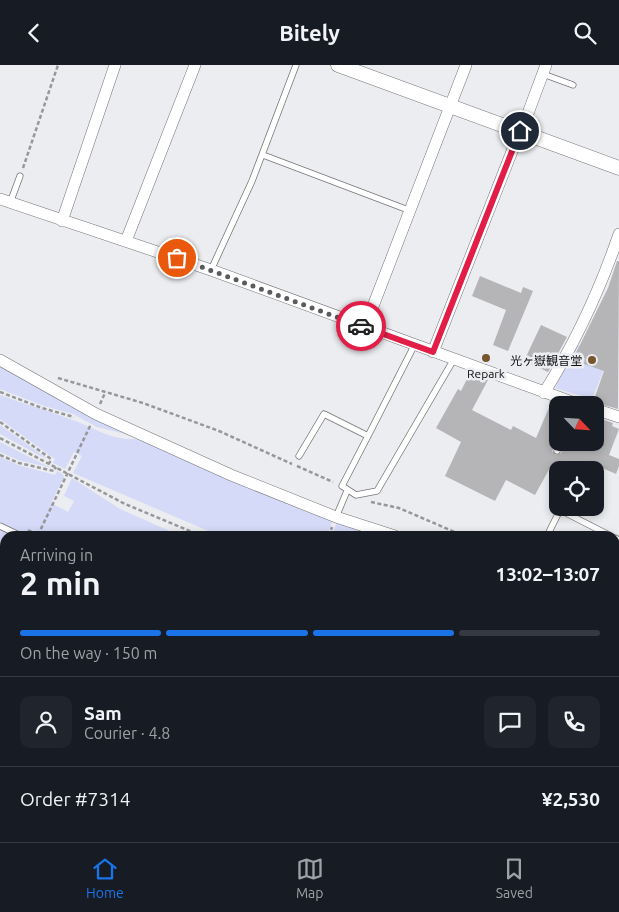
<!DOCTYPE html>
<html lang="en">
<head>
<meta charset="utf-8">
<style>
  :root { --surface:#171b24; --page:#20242c; --text:#f1f3f6; --muted:#9ea1a6; --line:#363941; --accent:#1a73e8 }
  body { margin:0; font-family:Ubuntu,"Noto Sans JP",sans-serif; background:var(--page); color:var(--text); height:100vh; display:flex; flex-direction:column; font-size:19px; white-space:nowrap }
  * { box-sizing:border-box; margin:0 }
  p { font-size:16px; color:var(--muted) }
  .icon { flex:none; width:28px; height:28px; fill:none; stroke:currentColor; stroke-width:2; stroke-linecap:round; stroke-linejoin:round }
  .map { position:relative; flex:1; overflow:hidden }
  .side { position:absolute; left:0px; top:466px; width:620px; height:311px; display:flex; flex-direction:column; background:var(--surface); border-radius:15px 15px 0 0; box-shadow:0 2px 8px #0003 }
  .side>* { flex:none }
  .needle { width:32px; rotate:115deg }
  .fabs { position:absolute; left:549px; top:331px; display:grid; gap:10px }
  .fabs a { display:grid; place-items:center; width:55px; height:55px; border-radius:10px; background:var(--surface); box-shadow:0 2px 8px #0003; font-size:25px }
  .pin { position:absolute; display:grid; place-items:center; width:42px; height:42px; color:#fff; margin:-21px; border:2px solid #fff; border-radius:50%; box-shadow:0 1px 5px #0007 }
  .courier { position:absolute; display:grid; place-items:center; width:50px; height:50px; margin:-25px; border:4px solid #e11d48; border-radius:50%; background:#fff; color:#222; box-shadow:0 1px 6px #0007 }
  .headline em { font-style:normal; font-weight:700 }
  .headline div { display:flex; flex-direction:column-reverse }
  .headline { display:flex; align-items:center; justify-content:space-between; height:85px; padding:0 20px }
  h1 { font-size:32px; font-weight:700; line-height:38px }
  .bar { display:grid; grid-template-columns:repeat(4,1fr); gap:8px 5px; align-content:center; height:60px; padding:0 20px }
  .bar i { height:6px; border-radius:4px; background:var(--line) }
  .bar .on { background:var(--accent) }
  .bar p { grid-column:span 4 }
  .line { display:flex; align-items:center; gap:12px; padding:0 20px; border-top:1px solid var(--line) }
  .line div { flex:1 }
  .round { display:grid; place-items:center; flex:none; width:52px; height:52px; border-radius:10px; background:var(--page) }
  header { display:flex; justify-content:space-between; align-items:center; height:65px; padding:0 20px; background:var(--surface); font-size:22px; font-weight:700 }
  .menu { display:flex; justify-content:space-around; align-items:center; height:70px; border-top:1px solid var(--line); background:var(--surface); font-size:14px; color:var(--muted) }
  .menu a { display:grid; justify-items:center; gap:2px }
  .menu .on { color:var(--accent) }
  .map>svg:first-child { display:block }
  .green { fill:#d5daf8 }
  .building { fill:#b5b5b8 }
  .lines { fill:none; stroke-linecap:round; stroke-linejoin:round }
  .service-casing { stroke:#757578; stroke-width:7 }
  .minor-casing { stroke:#757578; stroke-width:12 }
  .tertiary-casing { stroke:#757578; stroke-width:15 }
  .path { stroke:#969799; stroke-width:2.5; stroke-dasharray:4 2.5; stroke-linecap:butt }
  .service { stroke:#fff; stroke-width:5.5 }
  .minor { stroke:#fff; stroke-width:11 }
  .tertiary { stroke:#fff; stroke-width:14 }
  .done { stroke:#5b5b5d; stroke-width:5; stroke-dasharray:0 9 }
  .route { stroke:#e11d48; stroke-width:6 }
  .poi-dot { fill:#77552d; stroke:#ecedf0; stroke-width:2 }
  .labels { text-anchor:middle; dominant-baseline:central; stroke-width:5; stroke-linejoin:round; paint-order:stroke }
  .poi-label { font-size:12px; fill:#0d0d0e; stroke:#ecedf0; text-anchor:end }
</style>
</head>
<body>
<header><svg class="icon" aria-label="back" viewBox="0 0 24 24"><path d="M15 5l-7 7 7 7"/></svg>Bitely<svg class="icon" aria-label="search" viewBox="0 0 24 24"><circle cx="10" cy="10" r="6"/><path d="M15 15l6 6"/></svg></header>
<div class="map">
<svg width="619" height="777" viewBox="0 0 619 777">
  <rect width="100%" height="100%" fill="#ecedf0"/>
  <path class="green" d="M 577,280 L 609,292 L 592,334 L 555,323 Z
    M 0,300 L 129,370 L 97,362 L 73,349 L 44,341 L 0,324 Z
    M 0,330 C 23,339 47,345 70,354 C 96,363 110,376 140,374 L 333,455 L 327,471 L 220,471 L 73,408 L 82,391 L 74,387 L 65,404 L 53,398 L 55,394 L 0,354 Z
    M 0,360 L 45,392 L 46,394 L 0,369 Z
    M 0,377 L 45,400 L 52,403 L 18,395 L 0,387 Z
    M 0,392 L 18,400 L 55,410 L 57,406 L 63,409 L 64,412 L 51,438 L 68,447 L 74,436 L 64,431 L 72,413 L 120,444 L 181,471 L 5,471 L 5,772 L 615,772 L 615,604 L 619,605 L 619,777 L 0,777 Z
    M 337,456 L 383,471 L 332,471 Z
    M 615,531 L 619,531 L 619,591 L 615,590 Z"/>
  <path class="building" d="M 617,196 L 619,196 L 618,344 L 593,337 L 604,306 L 584,299 L 585,293 L 575,290 L 608,223 Z
    M 480,211 L 521,228 L 523,222 L 533,226 L 508,286 L 493,280 L 506,245 L 472,231 Z
    M 541,260 L 567,272 L 548,307 L 524,296 Z
    M 470,308 L 488,315 L 472,345 L 511,365 L 513,361 L 536,373 L 551,338 L 558,340 L 558,374 L 552,386 L 556,390 L 561,388 L 565,378 L 595,378 L 595,352 L 613,358 L 612,361 L 619,364 L 609,390 L 619,394 L 619,401 L 616,409 L 586,396 L 582,405 L 566,405 L 552,399 L 535,430 L 506,415 L 495,436 L 445,411 L 461,377 L 436,363 L 458,324 L 461,326 Z"/>
  <g class="lines">
    <defs>
      <path id="service" d="M 543,9 L 573,20
        M 263,90 L 411,146
        M 10,138 L 20,111
        M 211,205 L 252,116 L 296,0
        M 368,371 L 342,421 L 356,430 L 377,426 L 454,294
        M 557,386 L 560,378
        M 299,391 L 324,349 L 368,371 L 415,279
        M 336,452 L 347,426
        M 0,461 L 21,471
        M 547,471 L 560,445 L 611,471
        M 615,473 L 619,475
        M 615,493 L 619,487"/>
      <path id="minor" d="M 521,67 L 546,0
        M 0,134 L 211,205 L 580,340
        M 62,156 L 115,0
        M 126,176 L 195,0
        M 365,262 L 466,0
        M 433,287 L 520,66
        M 0,295 L 96,349 L 231,410 L 336,452 L 395,471
        M 544,328 C 575,278 600,225 619,169
        M 595,344 L 619,352
        M 615,526 L 619,527"/>
      <path id="tertiary" d="M 338,0 L 619,103"/>
    </defs>
    <use href="#service" class="service-casing"/>
    <use href="#minor" class="minor-casing"/>
    <use href="#tertiary" class="tertiary-casing"/>
    <path class="path" d="M 23,103 L 58,0
      M 58,313 L 143,338 L 219,366 L 292,399
      M 0,327 L 42,343 L 74,352
      M 100,339 L 105,328
      M 0,357 L 51,394 L 49,399
      M 0,373 L 125,439 L 202,471
      M 0,390 L 19,398 L 54,406 L 56,402
      M 297,401 L 333,417
      M 371,437 L 399,443 L 464,471
      M 28,465 L 40,471
      M 38,470 L 91,359
      M 329,471 L 332,462
      M 0,515 L 5,518
      M 615,597 L 619,597
      M 615,669 L 619,670"/>
    <use href="#service" class="service"/>
    <use href="#minor" class="minor"/>
    <use href="#tertiary" class="tertiary"/>
  </g>
  <g class="lines">
    <path class="done" d="M 177,193 L 361,261"/>
    <path class="route" d="M 361,261 L 433,287 L 520,66"/>
  </g>
  <g class="poi-dot">
    <circle cx="486" cy="293" r="5"/>
    <circle cx="592" cy="295" r="5"/>
  </g>
  <g class="labels">
    <g class="poi-label">
      <text x="582" y="295">光ヶ嶽観音堂</text>
      <text x="486" y="308" text-anchor="middle">Repark</text>
    </g>
  </g>
</svg>
<div class="fabs">
<a><svg class="needle" viewBox="-14 -14 28 28"><path d="M0-13l5 13h-10z" fill="#e53935"/><path d="M0 13l5-13h-10z" fill="#9ea1a6"/></svg></a>
<a><svg class="icon" aria-label="locate" viewBox="0 0 24 24"><circle cx="12" cy="12" r="6"/><path d="M12 2v4M12 18v4M2 12h4M18 12h4"/></svg></a>
</div>
<div class="pin" style="left:177px;top:193px;background:#ea580c"><svg class="icon" aria-label="bag" viewBox="0 0 24 24"><path d="M5 8h14l-1 12H6zM9 8a3 3 0 0 1 6 0"/></svg></div>
<div class="pin" style="left:520px;top:66px;background:#1f2937"><svg class="icon" aria-label="home" viewBox="0 0 24 24"><path d="M3 11l9-7 9 7M6 9v11h12V9"/></svg></div>
<div class="courier" style="left:361px;top:261px"><svg class="icon" aria-label="car" viewBox="0 0 24 24"><path d="M5 17H2v-5l4-1 3-4h7l3 4 3 1v5h-3M9 17h6M6 11h13"/><circle cx="7" cy="17" r="2"/><circle cx="17" cy="17" r="2"/></svg></div>
<section class="side">
<div class="headline"><div><h1>2 min</h1><p>Arriving in</p></div><em>13:02–13:07</em></div>
<div class="bar"><i class="on"></i><i class="on"></i><i class="on"></i><i></i><p>On the way · 150 m</p></div>
<div class="line" style="height:90px"><a class="round"><svg class="icon" aria-label="person" viewBox="0 0 24 24"><circle cx="12" cy="8" r="4"/><path d="M4 21q1-7 8-7t8 7"/></svg></a><div><b>Sam</b><p>Courier · 4.8</p></div><a class="round"><svg class="icon" aria-label="chat" viewBox="0 0 24 24"><path d="M4 5h16v11H9l-5 4z"/></svg></a><a class="round"><svg class="icon" aria-label="phone" viewBox="0 0 24 24"><path d="M5 4h4l2 5-3 2q2 4 5 5l2-3 5 2v4C11 20 4 13 5 4z"/></svg></a></div>
<div class="line" style="height:65px"><div>Order #7314</div><b>¥2,530</b></div>
</section>
</div>
<nav class="menu">
<a class="on"><svg class="icon" aria-label="home" viewBox="0 0 24 24"><path d="M3 11l9-7 9 7M6 9v11h12V9"/></svg>Home</a>
<a><svg class="icon" aria-label="map" viewBox="0 0 24 24"><path d="M3 6l6-2 6 2 6-2v14l-6 2-6-2-6 2zM9 4v14M15 6v14"/></svg>Map</a>
<a><svg class="icon" aria-label="saved" viewBox="0 0 24 24"><path d="M7 4h10v16l-5-4-5 4z"/></svg>Saved</a>
</nav>
</body>
</html>
